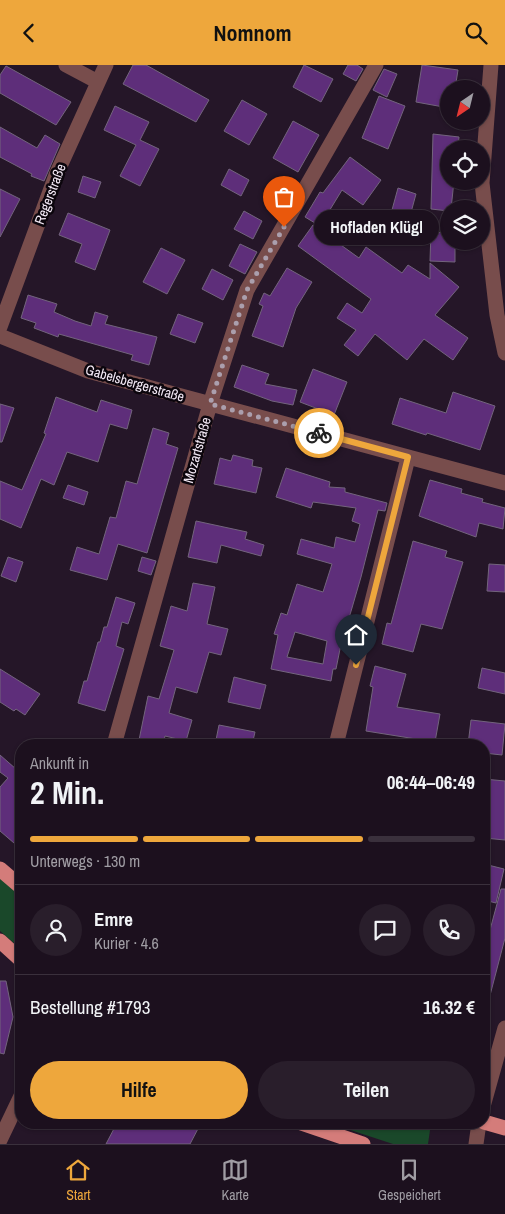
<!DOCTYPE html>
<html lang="de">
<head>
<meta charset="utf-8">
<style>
  :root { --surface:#1c101e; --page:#291e2b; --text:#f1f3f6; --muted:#a09da4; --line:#3a303c; --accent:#eea73c }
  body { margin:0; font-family:"Archivo Narrow",sans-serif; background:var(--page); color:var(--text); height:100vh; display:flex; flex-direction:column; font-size:19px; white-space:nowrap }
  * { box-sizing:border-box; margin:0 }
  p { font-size:16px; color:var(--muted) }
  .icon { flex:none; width:28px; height:28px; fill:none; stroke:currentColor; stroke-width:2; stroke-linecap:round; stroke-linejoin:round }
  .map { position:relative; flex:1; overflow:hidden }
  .drawer { position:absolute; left:15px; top:674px; width:475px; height:390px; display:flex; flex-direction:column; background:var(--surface); border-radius:20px; box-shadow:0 1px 4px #0004,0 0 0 1px var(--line) }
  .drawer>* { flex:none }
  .needle { width:32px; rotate:215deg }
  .fabs { position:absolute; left:440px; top:15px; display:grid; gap:10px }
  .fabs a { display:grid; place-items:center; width:50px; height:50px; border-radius:50%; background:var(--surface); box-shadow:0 1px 4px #0004,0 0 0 1px var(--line); font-size:25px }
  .pin { position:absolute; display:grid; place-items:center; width:42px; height:42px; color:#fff; margin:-51px -21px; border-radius:50% 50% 50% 0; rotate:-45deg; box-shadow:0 0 5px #0007 }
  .pin .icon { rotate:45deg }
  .courier { position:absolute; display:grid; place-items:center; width:50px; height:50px; margin:-25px; border:4px solid #eea73c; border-radius:50%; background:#fff; color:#222; box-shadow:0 1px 6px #0007 }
  .bubble { position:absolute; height:35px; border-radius:18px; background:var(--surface); box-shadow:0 1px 4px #0004,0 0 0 1px var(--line); font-size:16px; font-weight:800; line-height:35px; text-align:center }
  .summary em { font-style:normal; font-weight:800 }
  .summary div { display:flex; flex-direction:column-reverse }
  .summary { display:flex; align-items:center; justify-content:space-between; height:85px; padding:0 15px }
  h1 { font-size:32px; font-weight:800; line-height:38px }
  .bar { display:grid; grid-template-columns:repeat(4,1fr); gap:8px 5px; align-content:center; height:60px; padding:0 15px }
  .bar i { height:6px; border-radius:4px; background:var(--line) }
  .bar .on { background:var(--accent) }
  .bar p { grid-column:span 4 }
  .line { display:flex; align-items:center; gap:12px; padding:0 15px; border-top:1px solid var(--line) }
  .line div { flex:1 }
  .round { display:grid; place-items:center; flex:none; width:52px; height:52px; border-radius:26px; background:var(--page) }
  .cta { display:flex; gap:10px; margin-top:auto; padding:10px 15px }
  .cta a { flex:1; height:58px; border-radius:30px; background:var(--accent); color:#111; font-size:20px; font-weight:800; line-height:58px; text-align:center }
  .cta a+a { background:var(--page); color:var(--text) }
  header { display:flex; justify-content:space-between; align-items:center; height:65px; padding:0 15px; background:var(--accent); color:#111; font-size:22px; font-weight:800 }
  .tabs { display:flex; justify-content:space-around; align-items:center; height:70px; border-top:1px solid var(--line); background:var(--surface); font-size:14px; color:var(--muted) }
  .tabs a { display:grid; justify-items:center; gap:2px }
  .tabs .on { color:var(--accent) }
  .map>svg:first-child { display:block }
  .green { fill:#1a482a }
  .building { fill:#5e2e7a; stroke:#73647d; fill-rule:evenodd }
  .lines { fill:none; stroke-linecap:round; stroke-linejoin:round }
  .minor { stroke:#784d4c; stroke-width:15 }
  .major { stroke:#d47c7a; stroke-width:15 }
  .done { stroke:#ab9fad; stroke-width:5; stroke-dasharray:0 9 }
  .route { stroke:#eea73c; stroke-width:6 }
  .labels { text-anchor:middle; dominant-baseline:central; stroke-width:5; stroke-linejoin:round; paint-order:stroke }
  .street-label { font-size:14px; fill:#f3e9f5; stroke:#0b050c }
</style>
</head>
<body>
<header><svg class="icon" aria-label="back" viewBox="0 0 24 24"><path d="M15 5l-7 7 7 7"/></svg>Nomnom<svg class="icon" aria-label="search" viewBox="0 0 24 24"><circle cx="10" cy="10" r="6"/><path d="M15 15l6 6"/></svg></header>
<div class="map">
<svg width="505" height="1079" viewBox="0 0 505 1079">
  <rect width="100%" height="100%" fill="#251628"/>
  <path class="green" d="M 0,811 L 21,831 L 21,884 L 0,866 Z
    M 329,1058 L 431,1058 L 428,1079 L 393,1079 Z"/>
  <path class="building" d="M 133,0 L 146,0 L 209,35 L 196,57 L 123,19 Z
    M 304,0 L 333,14 L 321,37 L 293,22 Z
    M 348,0 L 357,0 L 363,4 L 356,16 L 343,9 Z
    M 422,0 L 458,5 L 455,24 L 449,24 L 449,43 L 416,37 Z
    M 6,1 L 71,37 L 56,60 L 0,28 L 0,10 Z
    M 384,4 L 397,9 L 387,32 L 373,25 Z
    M 379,31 L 405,41 L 388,84 L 362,73 Z
    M 242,35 L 267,49 L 249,80 L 224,66 Z
    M 115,41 L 149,57 L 140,75 L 159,84 L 140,121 L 120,111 L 136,80 L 104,65 Z
    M 293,56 L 319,70 L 298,107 L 273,93 Z
    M 0,62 L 37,83 L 45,70 L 60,79 L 44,116 L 31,111 L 32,109 L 0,92 Z
    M 433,69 L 459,72 L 458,84 L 449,84 L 449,116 L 454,116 L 451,144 L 449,144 L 449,146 L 431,144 Z
    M 350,92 L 381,115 L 363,140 L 342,125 L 320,161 L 305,152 L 320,127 L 323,128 Z
    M 229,104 L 249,115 L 241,131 L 221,120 Z
    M 83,111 L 101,117 L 95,133 L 78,127 Z
    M 398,123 L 416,129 L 410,151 L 392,145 Z
    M 0,124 L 20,134 L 0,172 Z
    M 244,146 L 262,156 L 253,174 L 234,164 Z
    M 68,148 L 110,165 L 95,205 L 75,197 L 82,179 L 59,170 Z
    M 313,160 L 359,193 L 366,182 L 402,208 L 408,200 L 430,214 L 430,198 L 459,222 L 435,250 L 468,273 L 453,295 L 424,274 L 407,295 L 375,269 L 358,291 L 344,280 L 356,265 L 337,253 L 347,238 L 362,248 L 371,234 L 298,181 Z
    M 431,167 L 449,168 L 449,176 L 455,176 L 455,197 L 430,196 Z
    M 240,179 L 257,187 L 245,209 L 229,201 Z
    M 161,183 L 185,195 L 167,229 L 143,217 Z
    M 287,203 L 312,217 L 296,243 L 283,282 L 252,271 L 263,241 L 259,239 L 264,228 L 270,231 Z
    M 212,204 L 233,215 L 223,235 L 202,224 Z
    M 28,230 L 57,239 L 54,247 L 75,256 L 91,261 L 95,247 L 108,251 L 105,259 L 157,272 L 149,300 L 131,295 L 133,290 L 59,269 L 58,272 L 34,263 L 36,258 L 21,253 Z
    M 178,249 L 203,258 L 195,278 L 170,269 Z
    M 242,300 L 269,309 L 265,319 L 297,325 L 293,340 L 272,336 L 234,322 Z
    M 313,304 L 347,317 L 334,350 L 300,337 Z
    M 453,327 L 495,341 L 480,385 L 427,368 L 426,370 L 392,359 L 400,333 L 446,348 Z
    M 56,332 L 97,347 L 101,335 L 132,345 L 127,364 L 110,359 L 98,397 L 67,387 L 54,420 L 41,414 L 21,463 L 0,454 L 0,416 L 22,425 L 46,369 L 44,368 Z
    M 0,339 L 14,343 L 2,377 L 0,377 Z
    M 153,363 L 169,368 L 166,379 L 178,383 L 147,488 L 118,479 L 107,515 L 70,505 L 77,482 L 99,489 L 110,452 L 116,453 L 126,416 L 137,419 Z
    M 233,390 L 253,395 L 252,401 L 262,403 L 256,428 L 214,419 L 220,393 L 231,396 Z
    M 286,403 L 330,417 L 329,422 L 345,423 L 345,427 L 387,438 L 385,446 L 378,445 L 361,512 L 340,584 L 336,604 L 333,604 L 331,616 L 271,604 L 278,570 L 274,569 L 281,548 L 287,550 L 297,519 L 323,527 L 332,499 L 297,489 L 301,474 L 334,483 L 336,472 L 355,477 L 360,459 L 352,456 L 356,443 L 313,437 L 311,443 L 276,432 ZM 295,567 L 327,576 L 323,599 L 287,592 Z
    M 430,415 L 462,424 L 461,428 L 483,434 L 482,437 L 505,443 L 503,464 L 479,458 L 476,472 L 419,451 Z
    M 68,420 L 88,427 L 84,440 L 63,433 Z
    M 196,456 L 247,467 L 245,474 L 264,480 L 261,491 L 221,480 L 217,498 L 188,492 Z
    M 413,476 L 447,486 L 445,492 L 463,497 L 442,564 L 421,559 L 413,587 L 382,579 L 387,558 L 391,559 Z
    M 8,492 L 23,497 L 16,517 L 1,511 Z
    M 142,492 L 156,496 L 151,510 L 138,506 Z
    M 489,499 L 505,500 L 505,527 L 487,526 Z
    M 193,518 L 215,522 L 207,559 L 228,564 L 221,590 L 209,587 L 197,628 L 176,622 L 169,648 L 192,655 L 186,676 L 165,671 L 163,680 L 138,680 L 148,631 L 159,634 L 174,585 L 160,581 L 171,541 L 187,546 Z
    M 116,532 L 135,538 L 128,559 L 122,557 L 116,581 L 124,584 L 105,646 L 78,638 L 84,616 L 87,616 L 98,577 L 100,577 L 104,562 L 107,562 Z
    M 375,601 L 406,609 L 397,642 L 440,649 L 435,677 L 366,666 L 373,622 L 370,621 Z
    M 482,603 L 505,608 L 505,629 L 478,623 Z
    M 0,604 L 40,629 L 25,650 L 16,644 L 14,646 L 0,637 Z
    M 234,612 L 266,620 L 260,644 L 228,637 Z
    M 471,655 L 505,659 L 502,690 L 484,688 L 484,680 L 468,680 Z
    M 219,660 L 255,667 L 252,680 L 216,675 Z
    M 0,690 L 16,704 L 21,698 L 21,784 L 0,766 L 0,722 L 8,713 L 0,707 Z
    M 484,714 L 505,716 L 505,775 L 484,773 Z
    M 484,799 L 504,804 L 496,838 L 484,835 Z
    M 501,824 L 505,824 L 505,873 L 488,938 L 484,937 L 484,863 L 490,865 Z
    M 0,916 L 6,916 L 13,952 L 4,989 L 0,988 Z
    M 117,1058 L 201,1058 L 190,1079 L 106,1079 Z"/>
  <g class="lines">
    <path class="minor" d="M 66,0 L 98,17
      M 491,0 L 482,118 L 497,250 L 505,288
      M 0,262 L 56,110 L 106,0
      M 0,271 L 88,306 L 505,418
      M 114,680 L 210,339 L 247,225 L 376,0
      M 336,680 L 408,393
      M 484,1038 L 505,963
      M 0,1075 L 21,1031
      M 476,1079 L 479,1058"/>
    <path class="major" d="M 0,804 L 21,822
      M 0,876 L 21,895
      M 484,1057 L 505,1063
      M 301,1058 L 363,1079"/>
  </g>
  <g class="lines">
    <path class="done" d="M 284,162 L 247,225 L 210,339 L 319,368"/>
    <path class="route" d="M 319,368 L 408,392 L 356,600"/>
  </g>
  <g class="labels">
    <g class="street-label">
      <text transform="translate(50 129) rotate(-69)">Regerstraße</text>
      <text transform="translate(135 318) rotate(16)">Gabelsbergerstraße</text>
      <text transform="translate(197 385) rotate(-74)">Mozartstraße</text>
    </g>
  </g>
</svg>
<div class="fabs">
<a><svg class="needle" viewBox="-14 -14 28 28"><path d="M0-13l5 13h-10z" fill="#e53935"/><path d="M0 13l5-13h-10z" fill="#a09da4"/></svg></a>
<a><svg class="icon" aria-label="locate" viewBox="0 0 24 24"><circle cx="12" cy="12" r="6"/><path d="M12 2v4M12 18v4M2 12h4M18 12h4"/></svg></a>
<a><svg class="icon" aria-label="layers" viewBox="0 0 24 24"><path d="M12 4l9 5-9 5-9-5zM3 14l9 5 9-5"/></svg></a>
</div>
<div class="pin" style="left:284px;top:162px;background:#ea580c"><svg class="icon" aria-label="bag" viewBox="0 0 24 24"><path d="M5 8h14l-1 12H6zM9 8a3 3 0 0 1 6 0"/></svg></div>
<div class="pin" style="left:356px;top:600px;background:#1f2937"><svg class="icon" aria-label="home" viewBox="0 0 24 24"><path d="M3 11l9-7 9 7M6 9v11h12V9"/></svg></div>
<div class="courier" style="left:319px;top:368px"><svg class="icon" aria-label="bike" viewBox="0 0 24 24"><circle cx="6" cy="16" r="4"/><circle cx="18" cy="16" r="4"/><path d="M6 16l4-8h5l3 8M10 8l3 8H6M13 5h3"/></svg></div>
<div class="bubble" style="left:314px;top:145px;width:125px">Hofladen Klügl</div>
<section class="drawer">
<div class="summary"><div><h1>2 Min.</h1><p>Ankunft in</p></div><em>06:44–06:49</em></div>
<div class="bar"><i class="on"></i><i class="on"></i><i class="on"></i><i></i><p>Unterwegs · 130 m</p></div>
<div class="line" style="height:90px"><a class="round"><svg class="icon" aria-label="person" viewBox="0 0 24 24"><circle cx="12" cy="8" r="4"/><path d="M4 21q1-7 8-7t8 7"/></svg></a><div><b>Emre</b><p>Kurier · 4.6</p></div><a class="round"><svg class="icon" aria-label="chat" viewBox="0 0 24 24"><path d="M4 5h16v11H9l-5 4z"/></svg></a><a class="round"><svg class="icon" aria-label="phone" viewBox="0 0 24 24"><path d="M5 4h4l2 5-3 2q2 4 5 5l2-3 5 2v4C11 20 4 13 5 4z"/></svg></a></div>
<div class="line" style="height:65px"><div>Bestellung #1793</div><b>16.32 €</b></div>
<div class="cta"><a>Hilfe</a><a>Teilen</a></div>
</section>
</div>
<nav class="tabs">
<a class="on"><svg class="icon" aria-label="home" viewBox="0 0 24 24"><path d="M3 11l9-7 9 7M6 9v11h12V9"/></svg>Start</a>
<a><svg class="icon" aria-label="map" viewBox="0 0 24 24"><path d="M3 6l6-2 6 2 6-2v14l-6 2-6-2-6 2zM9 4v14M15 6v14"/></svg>Karte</a>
<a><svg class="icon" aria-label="saved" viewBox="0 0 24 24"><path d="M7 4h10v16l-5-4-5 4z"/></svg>Gespeichert</a>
</nav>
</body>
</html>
